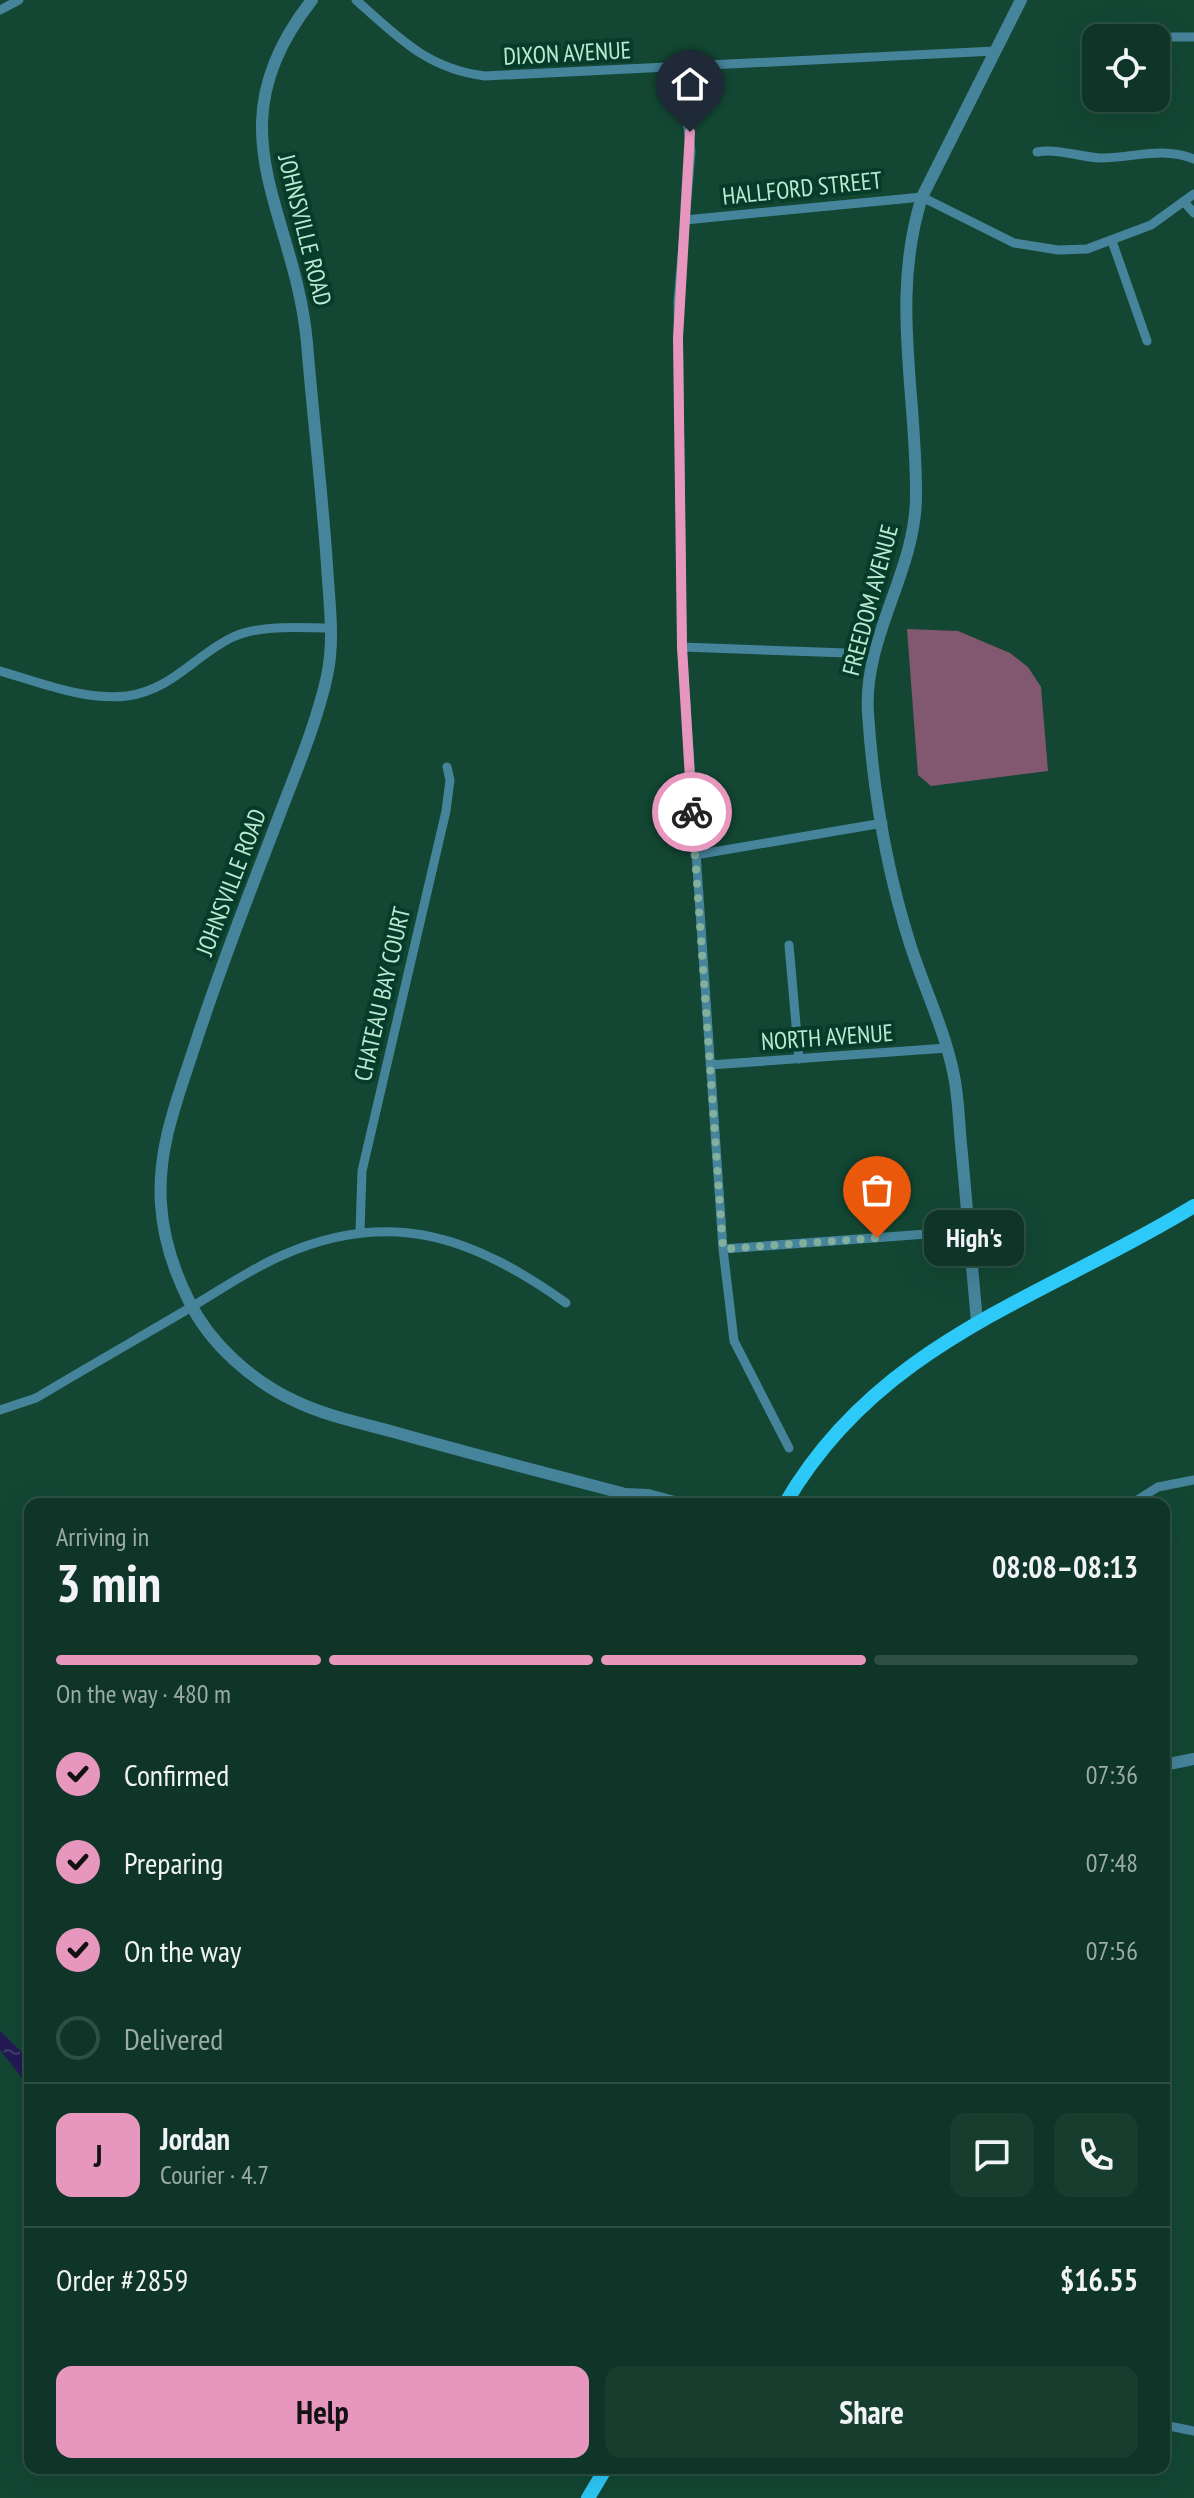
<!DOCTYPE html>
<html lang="en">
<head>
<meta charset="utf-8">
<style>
  :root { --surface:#0e3527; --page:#173d2f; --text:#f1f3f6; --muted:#9baba7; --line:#2e5044; --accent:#e797bd }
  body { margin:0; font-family:"PT Sans Narrow",sans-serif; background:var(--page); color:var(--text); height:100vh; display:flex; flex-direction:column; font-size:30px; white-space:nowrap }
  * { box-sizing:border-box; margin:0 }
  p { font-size:26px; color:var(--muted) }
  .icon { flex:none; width:44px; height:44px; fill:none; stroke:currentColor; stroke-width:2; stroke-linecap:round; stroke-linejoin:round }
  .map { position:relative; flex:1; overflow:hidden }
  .sheet { position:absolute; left:24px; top:1498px; width:1146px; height:976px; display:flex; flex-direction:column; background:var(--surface); border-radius:16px; box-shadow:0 8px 32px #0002,0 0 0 2px var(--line) }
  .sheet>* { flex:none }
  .tools { position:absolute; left:1082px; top:24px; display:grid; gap:16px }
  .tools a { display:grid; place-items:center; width:88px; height:88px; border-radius:16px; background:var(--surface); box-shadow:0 8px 32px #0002,0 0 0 2px var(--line); font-size:40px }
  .pin { position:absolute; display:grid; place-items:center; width:68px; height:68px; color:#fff; margin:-82px -34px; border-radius:50% 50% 50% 0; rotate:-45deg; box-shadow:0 0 8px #0007 }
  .pin .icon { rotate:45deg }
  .courier { position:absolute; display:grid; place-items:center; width:80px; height:80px; margin:-40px; border:6px solid #e797bd; border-radius:50%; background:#fff; color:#222; box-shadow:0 2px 10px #0007 }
  .bubble { position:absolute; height:56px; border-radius:16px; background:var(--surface); box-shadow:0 8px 32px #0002,0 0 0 2px var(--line); font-size:26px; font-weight:600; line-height:56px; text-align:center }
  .headline em { font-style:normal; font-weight:600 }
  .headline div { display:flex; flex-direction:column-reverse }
  .headline { display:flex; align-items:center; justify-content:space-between; height:136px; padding:0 32px }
  h1 { font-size:52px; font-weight:600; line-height:60px }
  .bar { display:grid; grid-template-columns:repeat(4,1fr); gap:12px 8px; align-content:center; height:96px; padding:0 32px }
  .bar i { height:10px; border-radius:6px; background:var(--line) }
  .bar .current { background:var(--accent) }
  .bar p { grid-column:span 4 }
  .line { display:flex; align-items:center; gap:20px; padding:0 32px; border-top:2px solid var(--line) }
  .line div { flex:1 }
  .round { display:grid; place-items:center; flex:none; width:84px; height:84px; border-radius:16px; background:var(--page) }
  ol { padding:0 32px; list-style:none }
  li { display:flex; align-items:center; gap:24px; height:88px }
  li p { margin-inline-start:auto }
  li .icon { padding:8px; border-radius:50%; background:var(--accent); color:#111; stroke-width:4 }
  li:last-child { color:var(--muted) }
  li i { width:44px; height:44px; border:4px solid var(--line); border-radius:50% }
  .action { display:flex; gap:16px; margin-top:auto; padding:16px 32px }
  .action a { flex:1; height:92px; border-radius:16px; background:var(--accent); color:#111; font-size:32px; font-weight:600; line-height:92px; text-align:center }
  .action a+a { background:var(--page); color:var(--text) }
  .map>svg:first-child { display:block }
  .green { fill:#825870 }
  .water { fill:url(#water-ripples) }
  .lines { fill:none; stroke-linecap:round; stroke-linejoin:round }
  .minor { stroke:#46849b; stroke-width:9 }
  .tertiary { stroke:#46849b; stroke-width:12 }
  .primary { stroke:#2dc9f8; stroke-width:14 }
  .done { stroke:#82b09c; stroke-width:8; stroke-dasharray:0 14.4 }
  .route { stroke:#e797bd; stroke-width:10 }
  .labels { text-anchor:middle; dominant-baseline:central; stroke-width:8; stroke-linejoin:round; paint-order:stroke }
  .street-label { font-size:24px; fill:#bde9d4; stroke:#053d2a }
</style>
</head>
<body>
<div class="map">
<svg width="1194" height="2498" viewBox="0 0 1194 2498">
  <defs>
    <pattern id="water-ripples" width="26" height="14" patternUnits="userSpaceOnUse" patternTransform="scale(2)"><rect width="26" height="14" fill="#231a55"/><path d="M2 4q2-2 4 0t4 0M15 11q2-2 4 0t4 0" fill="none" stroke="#413b6d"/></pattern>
  </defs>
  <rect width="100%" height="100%" fill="#134734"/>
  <path class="green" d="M 907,629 L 958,631 L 1010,653 L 1028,667 L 1041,687 L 1048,771 L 931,786 L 918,775 Z"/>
  <path class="water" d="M 0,2031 L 30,2060 L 30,2088 L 0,2050 Z"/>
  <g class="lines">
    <path class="minor" d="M 356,0 C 398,37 427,69 485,76 L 995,51
      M 0,10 L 19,0
      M 1143,29 L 1163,37 L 1194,37
      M 680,68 L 691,151 L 678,302 L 682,647 L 723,1249 L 734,1341 L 789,1448
      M 1037,152 C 1058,148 1079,157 1100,158 C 1134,158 1161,146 1194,159
      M 1185,203 L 1194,213
      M 685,220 L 922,197 L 1014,243 L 1058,250 L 1087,249 L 1151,225 L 1194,194
      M 1112,241 L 1147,341
      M 682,647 L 875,654
      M 0,671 C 39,682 85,701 127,696 C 172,690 195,655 233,637 C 262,624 301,628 331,628
      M 695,855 L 883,823
      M 789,945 L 799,1059
      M 710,1065 L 947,1048
      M 360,1232 L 362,1171 L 446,811 L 450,780 L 447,767
      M 723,1249 L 968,1231
      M 0,1410 L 36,1398 C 86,1368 137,1339 188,1309 C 219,1291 250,1269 283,1255 C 392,1207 475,1238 566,1303
      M 1131,1504 L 1158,1487 L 1194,1480
      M 1164,2425 L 1194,2431"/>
    <path class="tertiary" d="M 312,0 C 209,130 295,209 307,343 C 313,417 322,491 327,565 C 329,602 335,639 327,676 C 316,726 294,776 276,824 C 247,899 218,974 193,1051 C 177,1100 157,1150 161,1204 C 163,1237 174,1271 189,1301 C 210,1344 252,1381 295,1401 C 328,1417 366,1424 401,1434 C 475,1455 550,1474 625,1494 L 648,1495 L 682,1504
      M 977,1322 C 972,1266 967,1210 962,1154 C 959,1128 959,1101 954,1076 C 945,1030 924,988 910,944 C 887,871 873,789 868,713 C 863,637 916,571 916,496 C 917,393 890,298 922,197 L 1021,0
      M 1164,1765 L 1194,1759"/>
    <path class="primary" d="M 785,1504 C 879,1341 1044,1298 1194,1206
      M 588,2498 L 606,2468"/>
  </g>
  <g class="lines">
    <path class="done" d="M 692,812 L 723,1249 L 877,1238"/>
    <path class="route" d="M 690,132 L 678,338 L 682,647 L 692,812"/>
  </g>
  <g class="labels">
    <g class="street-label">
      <text transform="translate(567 53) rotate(-3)">DIXON AVENUE</text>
      <text transform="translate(802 188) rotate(-6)">HALLFORD STREET</text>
      <text transform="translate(305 230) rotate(76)">JOHNSVILLE ROAD</text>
      <text transform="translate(870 600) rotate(-75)">FREEDOM AVENUE</text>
      <text transform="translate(231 882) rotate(-69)">JOHNSVILLE ROAD</text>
      <text transform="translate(382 994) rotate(-77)">CHATEAU BAY COURT</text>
      <text transform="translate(827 1037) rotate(-4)">NORTH AVENUE</text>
    </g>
  </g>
</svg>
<div class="tools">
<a><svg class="icon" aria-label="locate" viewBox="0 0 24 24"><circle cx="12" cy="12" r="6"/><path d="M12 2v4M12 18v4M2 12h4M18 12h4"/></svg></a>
</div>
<div class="pin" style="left:877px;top:1238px;background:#ea580c"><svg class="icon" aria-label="bag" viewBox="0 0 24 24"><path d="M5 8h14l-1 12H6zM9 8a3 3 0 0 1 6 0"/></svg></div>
<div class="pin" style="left:690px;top:132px;background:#1f2937"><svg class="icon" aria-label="home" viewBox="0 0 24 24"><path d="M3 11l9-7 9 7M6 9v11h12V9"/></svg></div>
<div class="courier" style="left:692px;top:812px"><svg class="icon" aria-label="bike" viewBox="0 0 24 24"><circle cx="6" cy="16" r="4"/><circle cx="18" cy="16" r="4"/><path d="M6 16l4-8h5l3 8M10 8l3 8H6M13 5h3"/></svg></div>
<div class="bubble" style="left:924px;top:1210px;width:100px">High's</div>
<section class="sheet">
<div class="headline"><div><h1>3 min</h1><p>Arriving in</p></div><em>08:08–08:13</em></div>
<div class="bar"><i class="current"></i><i class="current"></i><i class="current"></i><i></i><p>On the way · 480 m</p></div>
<ol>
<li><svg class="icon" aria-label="check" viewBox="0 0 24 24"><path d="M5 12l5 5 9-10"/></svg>Confirmed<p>07:36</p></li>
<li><svg class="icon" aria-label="check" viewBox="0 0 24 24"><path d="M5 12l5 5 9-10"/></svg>Preparing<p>07:48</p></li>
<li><svg class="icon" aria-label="check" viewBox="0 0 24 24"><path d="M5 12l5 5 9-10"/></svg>On the way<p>07:56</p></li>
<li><i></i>Delivered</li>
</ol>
<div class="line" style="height:144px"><b class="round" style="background:var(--accent);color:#111">J</b><div><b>Jordan</b><p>Courier · 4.7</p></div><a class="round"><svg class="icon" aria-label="chat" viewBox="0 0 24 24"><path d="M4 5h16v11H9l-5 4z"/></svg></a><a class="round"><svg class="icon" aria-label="phone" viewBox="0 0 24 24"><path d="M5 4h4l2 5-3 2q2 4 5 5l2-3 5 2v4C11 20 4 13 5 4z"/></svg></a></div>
<div class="line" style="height:104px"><div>Order #2859</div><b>$16.55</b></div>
<div class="action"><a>Help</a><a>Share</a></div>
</section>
</div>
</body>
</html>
